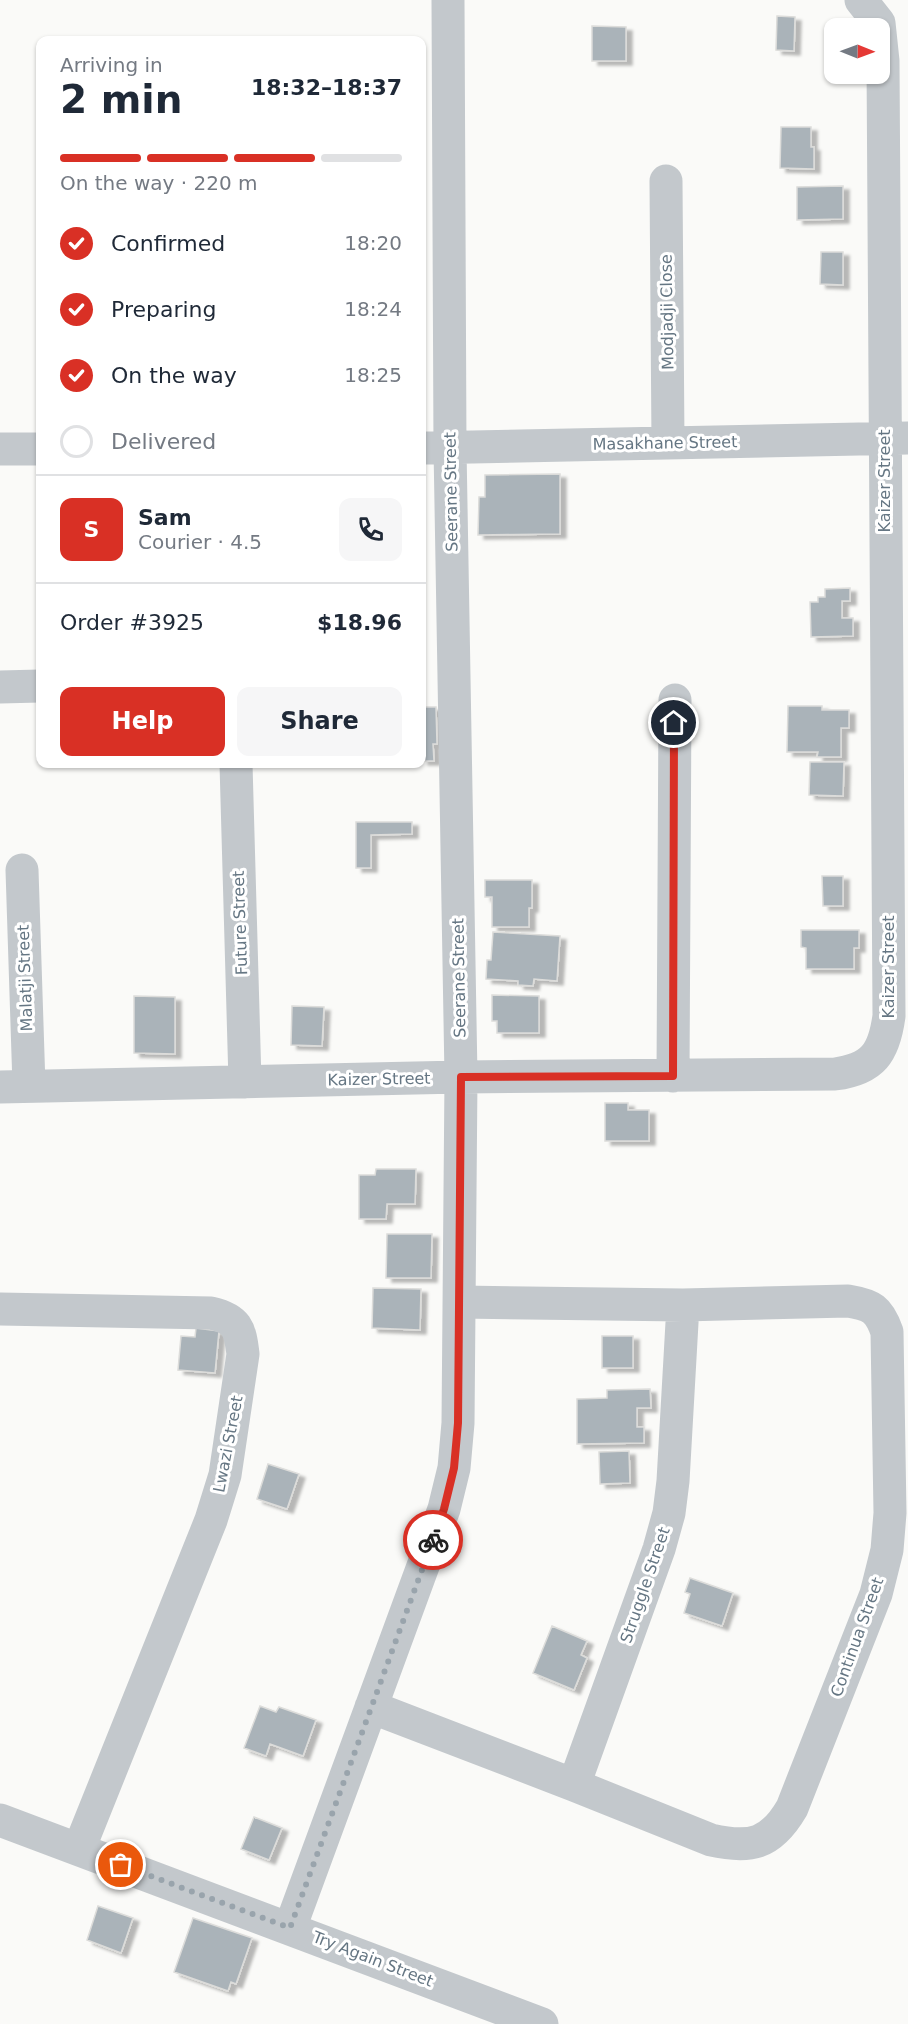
<!DOCTYPE html>
<html lang="en">
<head>
<meta charset="utf-8">
<style>
  :root { --surface:#fff; --page:#f6f6f7; --text:#1f2937; --muted:#747a83; --line:#e0e1e3; --accent:#d93025 }
  body { margin:0; font-family:"DejaVu Sans",sans-serif; background:var(--page); color:var(--text); height:100vh; display:flex; flex-direction:column; font-size:22px; white-space:nowrap }
  * { box-sizing:border-box; margin:0 }
  p { font-size:20px; color:var(--muted) }
  .icon { flex:none; width:33px; height:33px; fill:none; stroke:currentColor; stroke-width:2; stroke-linecap:round; stroke-linejoin:round }
  .map { position:relative; flex:1; overflow:hidden }
  .details { position:absolute; left:36px; top:36px; width:390px; height:732px; display:flex; flex-direction:column; background:var(--surface); border-radius:12px; box-shadow:0 2px 4px #0004 }
  .details>* { flex:none }
  .needle { width:39px; rotate:91deg }
  .controls { position:absolute; left:824px; top:18px; display:grid; gap:12px }
  .controls a { display:grid; place-items:center; width:66px; height:66px; border-radius:12px; background:var(--surface); box-shadow:0 2px 4px #0004; font-size:30px }
  .pin { position:absolute; display:grid; place-items:center; width:51px; height:51px; color:#fff; margin:-26px; border:3px solid #fff; border-radius:50%; box-shadow:0 2px 6px #0007 }
  .courier { position:absolute; display:grid; place-items:center; width:60px; height:60px; margin:-30px; border:4px solid #d93025; border-radius:50%; background:#fff; color:#222; box-shadow:0 2px 8px #0007 }
  .summary em { font-style:normal; font-weight:600 }
  .summary div { display:flex; flex-direction:column-reverse }
  .summary { display:flex; align-items:center; justify-content:space-between; height:102px; padding:0 24px }
  h1 { font-size:39px; font-weight:600; line-height:45px }
  .bar { display:grid; grid-template-columns:repeat(4,1fr); gap:9px 6px; align-content:center; height:72px; padding:0 24px }
  .bar i { height:8px; border-radius:4px; background:var(--line) }
  .bar .on { background:var(--accent) }
  .bar p { grid-column:span 4 }
  .line { display:flex; align-items:center; gap:15px; padding:0 24px; border-top:2px solid var(--line) }
  .line div { flex:1 }
  .round { display:grid; place-items:center; flex:none; width:63px; height:63px; border-radius:12px; background:var(--page) }
  ol { padding:0 24px; list-style:none }
  li { display:flex; align-items:center; gap:18px; height:66px }
  li p { margin-inline-start:auto }
  li .icon { padding:6px; border-radius:50%; background:var(--accent); color:#fff; stroke-width:4 }
  li:last-child { color:var(--muted) }
  li i { width:33px; height:33px; border:3px solid var(--line); border-radius:50% }
  .cta { display:flex; gap:12px; margin-top:auto; padding:12px 24px }
  .cta a { flex:1; height:69px; border-radius:12px; background:var(--accent); color:#fff; font-size:24px; font-weight:600; line-height:69px; text-align:center }
  .cta a+a { background:var(--page); color:var(--text) }
  .map>svg:first-child { display:block }
  .building { fill:#aab3b9; stroke:#dcdcda; stroke-width:1.5; filter:url(#shadow) }
  .lines { fill:none; stroke-linecap:round; stroke-linejoin:round }
  .minor { stroke:#c3c8cc; stroke-width:33 }
  .done { stroke:#99a4ac; stroke-width:6; stroke-dasharray:0 10.8 }
  .route { stroke:#d93025; stroke-width:8 }
  .labels { text-anchor:middle; dominant-baseline:central; stroke-width:6; stroke-linejoin:round; paint-order:stroke }
  .street-label { font-size:16px; fill:#657683; stroke:#fff }
</style>
</head>
<body>
<div class="map">
<svg width="908" height="2024" viewBox="0 0 908 2024">
  <defs>
    <filter id="shadow"><feDropShadow dx="6" dy="4" stdDeviation="1.5" flood-color="#0004"/></filter>
  </defs>
  <rect width="100%" height="100%" fill="#fafaf8"/>
  <path class="building" d="M 777,16 L 795,17 L 794,51 L 776,50 Z
    M 592,26 L 626,27 L 626,61 L 592,61 Z
    M 781,127 L 811,127 L 811,147 L 814,147 L 814,169 L 780,168 Z
    M 843,186 L 843,219 L 797,220 L 797,187 Z
    M 821,252 L 843,252 L 843,285 L 820,284 Z
    M 560,474 L 560,534 L 478,535 L 479,497 L 485,497 L 485,475 Z
    M 850,588 L 850,601 L 842,601 L 842,618 L 853,618 L 853,636 L 811,637 L 810,602 L 818,602 L 818,597 L 825,597 L 825,589 Z
    M 788,706 L 822,706 L 822,710 L 849,710 L 849,728 L 841,728 L 841,757 L 817,757 L 818,752 L 787,752 Z
    M 422,707 L 436,707 L 437,744 L 433,744 L 434,761 L 422,761 Z
    M 810,762 L 844,762 L 843,796 L 809,795 Z
    M 356,822 L 412,822 L 412,834 L 371,835 L 371,868 L 356,868 Z
    M 822,876 L 843,876 L 843,906 L 823,906 Z
    M 485,880 L 532,880 L 532,908 L 529,908 L 529,927 L 492,927 L 492,897 L 485,897 Z
    M 801,930 L 859,930 L 859,948 L 854,948 L 854,969 L 806,969 L 806,948 L 801,947 Z
    M 493,932 L 560,936 L 557,981 L 534,979 L 533,986 L 518,985 L 518,981 L 486,979 L 487,960 L 491,960 Z
    M 492,995 L 539,996 L 539,1033 L 497,1033 L 497,1021 L 492,1021 Z
    M 134,996 L 175,997 L 175,1054 L 134,1053 Z
    M 292,1006 L 324,1007 L 322,1046 L 291,1045 Z
    M 605,1103 L 628,1103 L 628,1110 L 649,1110 L 649,1141 L 605,1141 Z
    M 376,1169 L 416,1169 L 415,1204 L 387,1204 L 386,1219 L 359,1219 L 359,1175 L 375,1175 Z
    M 387,1234 L 432,1234 L 431,1278 L 386,1278 Z
    M 373,1288 L 421,1289 L 420,1330 L 372,1328 Z
    M 196,1328 L 219,1331 L 215,1373 L 178,1370 L 181,1336 L 195,1337 Z
    M 602,1336 L 633,1336 L 633,1368 L 602,1368 Z
    M 650,1389 L 651,1408 L 637,1408 L 637,1427 L 644,1427 L 644,1443 L 577,1444 L 577,1399 L 607,1398 L 607,1390 Z
    M 629,1451 L 630,1483 L 600,1484 L 599,1452 Z
    M 268,1464 L 299,1474 L 287,1509 L 257,1499 Z
    M 690,1578 L 733,1593 L 722,1626 L 684,1613 L 690,1594 L 685,1592 Z
    M 552,1626 L 587,1641 L 581,1655 L 587,1658 L 574,1690 L 533,1673 Z
    M 260,1706 L 276,1712 L 279,1707 L 316,1720 L 303,1756 L 270,1744 L 266,1756 L 244,1748 Z
    M 254,1817 L 282,1828 L 269,1860 L 241,1849 Z
    M 98,1906 L 133,1918 L 121,1953 L 87,1940 Z
    M 193,1918 L 252,1938 L 236,1984 L 231,1982 L 228,1991 L 174,1972 Z"/>
  <g class="lines">
    <path class="minor" d="M 666,181 L 668,443
      M 422,448 L 908,438
      M 0,449 L 40,449
      M 0,687 L 40,686
      M 236,764 L 245,1082
      M 22,870 L 29,1086
      M 673,1076 L 675,700
      M 0,1087 L 461,1077 L 835,1074 C 873,1069 884,1053 889,1016 L 883,61 L 879,23 L 861,0
      M 0,1309 L 211,1313 C 237,1319 240,1328 243,1354 L 225,1475 L 211,1520 L 79,1849
      M 371,1707 L 574,1785 L 711,1840 C 751,1849 771,1844 792,1808 L 876,1594 L 887,1550 L 890,1513 L 887,1332 C 879,1309 872,1305 848,1301 L 683,1305 L 460,1302
      M 574,1785 L 659,1549 L 669,1513 L 673,1481 L 683,1305
      M 0,1820 L 542,2024
      M 290,1928 L 444,1509 L 454,1468 L 458,1423 L 461,1077 L 450,448 L 448,0"/>
  </g>
  <g class="lines">
    <path class="done" d="M 121,1865 L 290,1928 L 433,1540"/>
    <path class="route" d="M 433,1540 L 444,1509 L 454,1468 L 458,1423 L 461,1077 L 673,1076 L 674,723"/>
  </g>
  <g class="labels">
    <g class="street-label">
      <text transform="translate(667 312) rotate(-91)">Modjadji Close</text>
      <text transform="translate(665 443) rotate(-1)">Masakhane Street</text>
      <text transform="translate(884 481) rotate(-90)">Kaizer Street</text>
      <text transform="translate(451 492) rotate(-91)">Seerane Street</text>
      <text transform="translate(240 923) rotate(-92)">Future Street</text>
      <text transform="translate(888 967) rotate(-90)">Kaizer Street</text>
      <text transform="translate(25 978) rotate(-92)">Malatji Street</text>
      <text transform="translate(459 978) rotate(-91)">Seerane Street</text>
      <text transform="translate(379 1079) rotate(-1)">Kaizer Street</text>
      <text transform="translate(228 1444) rotate(-79)">Lwazi Street</text>
      <text transform="translate(645 1585) rotate(-71)">Struggle Street</text>
      <text transform="translate(857 1637) rotate(-70)">Continua Street</text>
      <text transform="translate(373 1959) rotate(21)">Try Again Street</text>
    </g>
  </g>
</svg>
<div class="controls">
<a><svg class="needle" viewBox="-14 -14 28 28"><path d="M0-13l5 13h-10z" fill="#e53935"/><path d="M0 13l5-13h-10z" fill="#747a83"/></svg></a>
</div>
<div class="pin" style="left:121px;top:1865px;background:#ea580c"><svg class="icon" aria-label="bag" viewBox="0 0 24 24"><path d="M5 8h14l-1 12H6zM9 8a3 3 0 0 1 6 0"/></svg></div>
<div class="pin" style="left:674px;top:723px;background:#1f2937"><svg class="icon" aria-label="home" viewBox="0 0 24 24"><path d="M3 11l9-7 9 7M6 9v11h12V9"/></svg></div>
<div class="courier" style="left:433px;top:1540px"><svg class="icon" aria-label="bike" viewBox="0 0 24 24"><circle cx="6" cy="16" r="4"/><circle cx="18" cy="16" r="4"/><path d="M6 16l4-8h5l3 8M10 8l3 8H6M13 5h3"/></svg></div>
<section class="details">
<div class="summary"><div><h1>2 min</h1><p>Arriving in</p></div><em>18:32–18:37</em></div>
<div class="bar"><i class="on"></i><i class="on"></i><i class="on"></i><i></i><p>On the way · 220 m</p></div>
<ol>
<li><svg class="icon" aria-label="check" viewBox="0 0 24 24"><path d="M5 12l5 5 9-10"/></svg>Confirmed<p>18:20</p></li>
<li><svg class="icon" aria-label="check" viewBox="0 0 24 24"><path d="M5 12l5 5 9-10"/></svg>Preparing<p>18:24</p></li>
<li><svg class="icon" aria-label="check" viewBox="0 0 24 24"><path d="M5 12l5 5 9-10"/></svg>On the way<p>18:25</p></li>
<li><i></i>Delivered</li>
</ol>
<div class="line" style="height:108px"><b class="round" style="background:var(--accent);color:#fff">S</b><div><b>Sam</b><p>Courier · 4.5</p></div><a class="round"><svg class="icon" aria-label="phone" viewBox="0 0 24 24"><path d="M5 4h4l2 5-3 2q2 4 5 5l2-3 5 2v4C11 20 4 13 5 4z"/></svg></a></div>
<div class="line" style="height:78px"><div>Order #3925</div><b>$18.96</b></div>
<div class="cta"><a>Help</a><a>Share</a></div>
</section>
</div>
</body>
</html>
